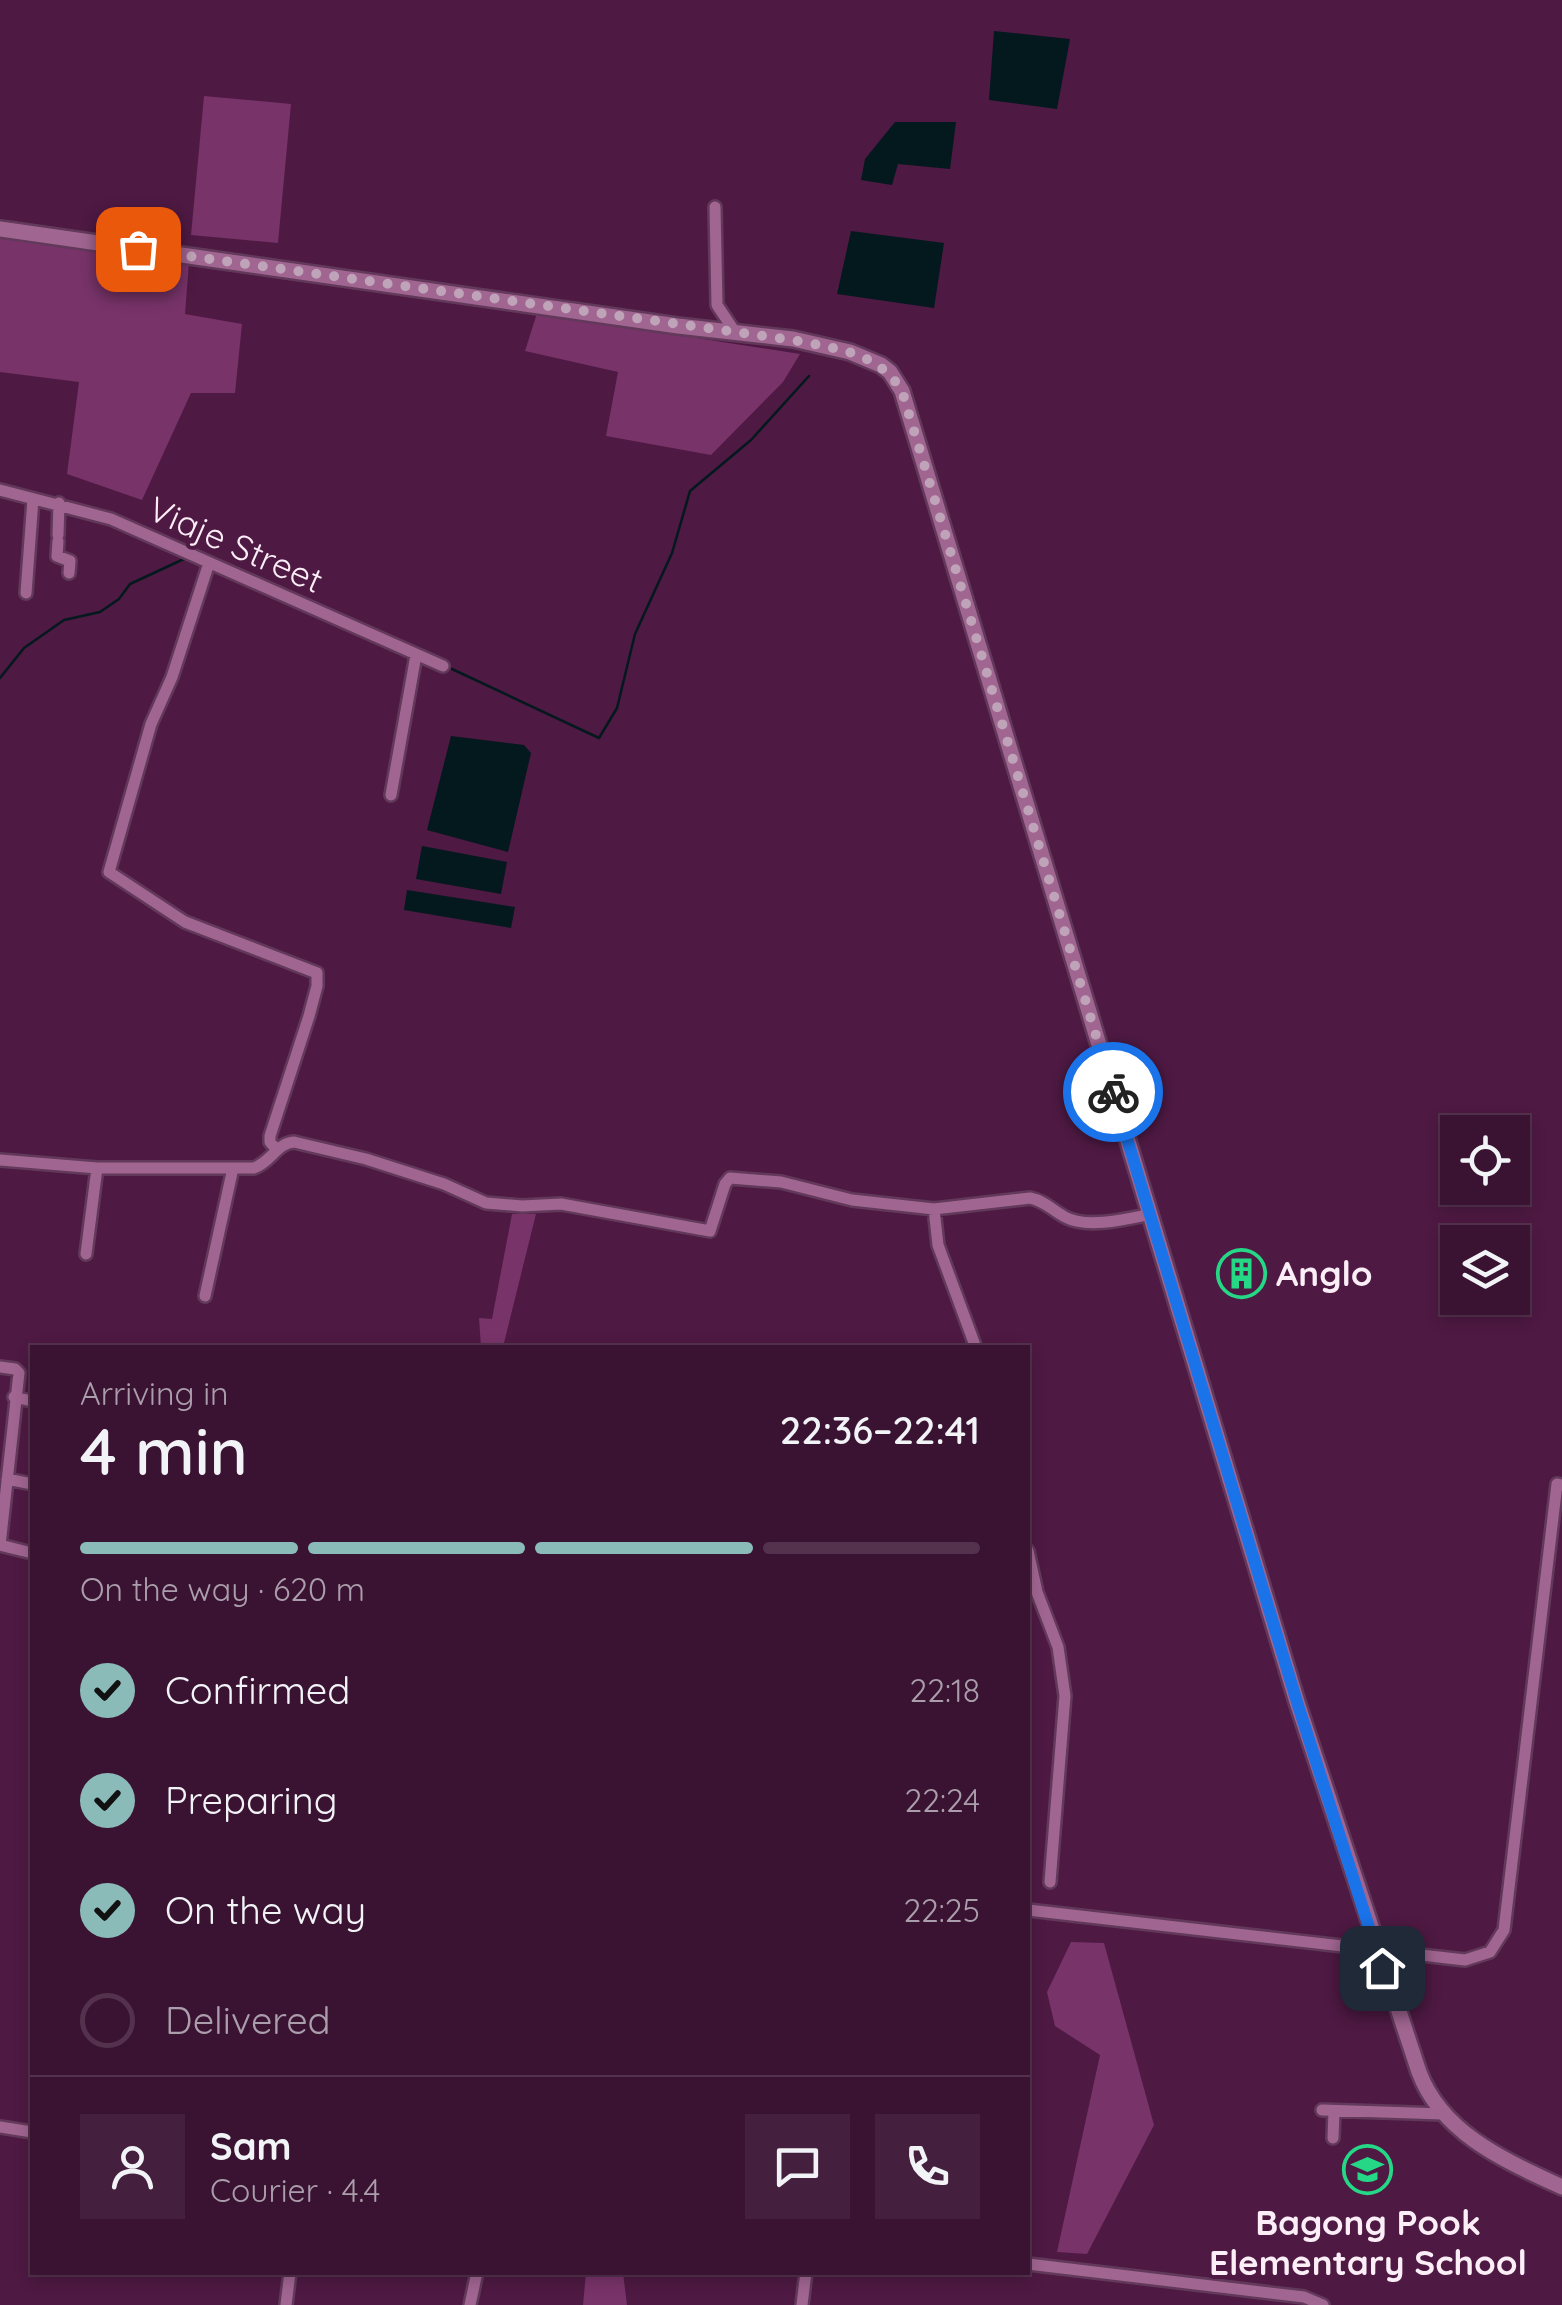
<!DOCTYPE html>
<html lang="en">
<head>
<meta charset="utf-8">
<style>
  :root { --surface:#3a1332; --page:#45203e; --text:#f1f3f6; --muted:#ab9eac; --line:#54324d; --accent:#8bbbb9 }
  body { margin:0; font-family:Quicksand,sans-serif; background:var(--page); color:var(--text); height:100vh; display:flex; flex-direction:column; font-size:38px; white-space:nowrap }
  * { box-sizing:border-box; margin:0 }
  p { font-size:32px; color:var(--muted) }
  .icon { flex:none; width:55px; height:55px; fill:none; stroke:currentColor; stroke-width:2; stroke-linecap:round; stroke-linejoin:round }
  .map { position:relative; flex:1; overflow:hidden }
  .side { position:absolute; left:30px; top:1345px; width:1000px; height:930px; display:flex; flex-direction:column; background:var(--surface); border-radius:0px; box-shadow:0 5px 15px #0003,0 0 0 2px var(--line) }
  .side>* { flex:none }
  .buttons { position:absolute; left:1440px; top:1115px; display:grid; gap:20px }
  .buttons a { display:grid; place-items:center; width:90px; height:90px; border-radius:0px; background:var(--surface); box-shadow:0 5px 15px #0003,0 0 0 2px var(--line); font-size:50px }
  .pin { position:absolute; display:grid; place-items:center; width:85px; height:85px; color:#fff; margin:-42px; border-radius:20px; box-shadow:0 5px 15px #0006 }
  .courier { position:absolute; display:grid; place-items:center; width:100px; height:100px; margin:-50px; border:8px solid #1a73e8; border-radius:50%; background:#fff; color:#222; box-shadow:0 2px 12px #0007 }
  .summary em { font-style:normal; font-weight:600 }
  .summary div { display:flex; flex-direction:column-reverse }
  .summary { display:flex; align-items:center; justify-content:space-between; height:170px; padding:0 50px }
  h1 { font-size:65px; font-weight:600; line-height:75px }
  .bar { display:grid; grid-template-columns:repeat(4,1fr); gap:15px 10px; align-content:center; height:120px; padding:0 50px }
  .bar i { height:12px; border-radius:8px; background:var(--line) }
  .bar .selected { background:var(--accent) }
  .bar p { grid-column:span 4 }
  .line { display:flex; align-items:center; gap:25px; padding:0 50px; border-top:2px solid var(--line) }
  .line div { flex:1 }
  .round { display:grid; place-items:center; flex:none; width:105px; height:105px; border-radius:0px; background:var(--page) }
  ol { padding:0 50px; list-style:none }
  li { display:flex; align-items:center; gap:30px; height:110px }
  li p { margin-inline-start:auto }
  li .icon { padding:10px; border-radius:50%; background:var(--accent); color:#111; stroke-width:4 }
  li:last-child { color:var(--muted) }
  li i { width:55px; height:55px; border:5px solid var(--line); border-radius:50% }
  .map>svg:first-child { display:block }
  .green { fill:#783369 }
  .water { fill:#03191e }
  .lines { fill:none; stroke-linecap:round; stroke-linejoin:round }
  .stream { stroke:#03191e; stroke-width:2.5 }
  .minor-casing { stroke:#62395a; stroke-width:16 }
  .tertiary-casing { stroke:#62395a; stroke-width:20 }
  .minor { stroke:#a06591; stroke-width:11 }
  .tertiary { stroke:#a06591; stroke-width:15 }
  .done { stroke:#bfa3b8; stroke-width:10; stroke-dasharray:0 18 }
  .route { stroke:#1a73e8; stroke-width:12 }
  .labels { text-anchor:middle; dominant-baseline:central; stroke-width:8; stroke-linejoin:round; paint-order:stroke }
  .street-label { font-size:35px; fill:#fceef7; stroke:#4e1943 }
  .poi-label { font-size:35px; font-weight:bold; fill:#fceef7; stroke:#4e1943; text-anchor:start }
</style>
</head>
<body>
<div class="map">
<svg width="1562" height="2305" viewBox="0 0 1562 2305">
  <rect width="100%" height="100%" fill="#4e1943"/>
  <path class="green" d="M 204,96 L 291,104 L 278,243 L 191,235 Z
    M 0,235 L 189,262 L 185,314 L 242,324 L 235,393 L 191,393 L 142,500 L 67,474 L 79,382 L 0,372 Z
    M 537,313 L 800,354 L 783,382 L 711,455 L 606,436 L 618,372 L 525,351 Z
    M 512,1214 L 536,1214 L 503,1347 L 481,1347 L 479,1318 L 492,1319 Z
    M 1071,1942 L 1104,1943 L 1154,2125 L 1087,2254 L 1057,2252 L 1100,2055 L 1055,2026 L 1047,1992 Z
    M 586,2273 L 623,2273 L 627,2305 L 583,2305 Z"/>
  <path class="water" d="M 994,31 L 1070,39 L 1057,109 L 989,100 Z
    M 895,122 L 956,122 L 950,169 L 898,164 L 892,185 L 861,180 L 865,159 Z
    M 851,231 L 944,243 L 934,308 L 837,294 Z
    M 451,736 L 524,745 L 531,753 L 508,852 L 427,830 Z
    M 422,846 L 507,862 L 501,894 L 416,879 Z
    M 407,890 L 515,907 L 511,928 L 404,910 Z"/>
  <g class="lines">
    <path class="stream" d="M 452,669 L 599,738 L 617,708 L 635,634 L 672,553 L 690,491 L 751,440 L 809,376
      M 0,678 L 24,648 L 64,620 L 100,612 L 119,599 L 130,584 L 186,558"/>
    <defs>
      <path id="minor" d="M 715,207 L 717,305 L 735,332
        M 0,490 L 111,519 L 443,666
        M 58,535 L 59,503
        M 58,541 L 57,556 L 70,561 L 69,573
        M 209,563 L 172,677 L 151,724 L 109,872 L 185,922 L 317,973 L 317,986 L 309,1016 L 270,1136 L 270,1142 L 277,1150
        M 26,593 L 33,499
        M 391,795 L 416,655
        M 0,1160 L 97,1168 L 254,1168 C 271,1162 277,1143 294,1142 L 366,1159 L 444,1184 L 486,1203 L 522,1206 L 561,1204 L 710,1231 L 725,1184 L 730,1178 L 781,1182 L 852,1200 L 934,1209 L 1030,1198 C 1045,1201 1052,1210 1065,1217 C 1087,1229 1127,1219 1151,1214
        M 934,1209 L 938,1245 L 976,1348
        M 86,1254 L 97,1168
        M 205,1296 L 233,1168
        M 0,1367 L 15,1369 L 19,1373 L 0,1545 L 32,1553
        M 14,1397 L 32,1401
        M 7,1479 L 32,1484
        M 1028,1551 L 1037,1592 L 1058,1647 L 1065,1696 L 1050,1882
        M 1028,1910 L 1465,1960 L 1490,1952 L 1504,1930 L 1557,1484 L 1562,1485
        M 1322,2110 L 1443,2114
        M 0,2127 L 32,2132
        M 1333,2138 L 1334,2111
        M 1028,2264 L 1304,2297 L 1323,2305
        M 286,2305 L 290,2272
        M 470,2305 L 477,2272
        M 802,2305 L 806,2272"/>
      <path id="tertiary" d="M 0,229 L 678,326 L 793,339 L 850,352 L 881,365 L 890,372 L 902,391 L 1297,1702 L 1419,2072 C 1442,2134 1506,2161 1562,2187"/>
    </defs>
    <use href="#minor" class="minor-casing"/>
    <use href="#tertiary" class="tertiary-casing"/>
    <use href="#minor" class="minor"/>
    <use href="#tertiary" class="tertiary"/>
  </g>
  <g class="lines">
    <path class="done" d="M 138,249 L 793,340 C 836,349 877,351 902,391 L 1113,1092"/>
    <path class="route" d="M 1113,1092 L 1297,1702 L 1382,1968"/>
  </g>
  <defs>
    <symbol id="building-ring" viewBox="-11 -11 22 22"><circle r="9.5" fill="#4e1943" stroke="#25d886" stroke-width="1.5"/><path d="M-4-6H4V6H1V3H-1V6H-4ZM-2.5-4.3h1.7v1.8h-1.7ZM.8-4.3h1.7v1.8H.8ZM-2.5-1h1.7V.8h-1.7ZM.8-1h1.7V.8H.8Z" fill="#25d886"/></symbol>
    <symbol id="school-ring" viewBox="-11 -11 22 22"><circle r="9.5" fill="#4e1943" stroke="#25d886" stroke-width="1.5"/><path d="M0-5L7-2L0 1L-7-2ZM-4 1L0 2.5L4 1V4Q0 6-4 4Z" fill="#25d886"/></symbol>
  </defs>
  <g fill-rule="evenodd">
    <use href="#building-ring" x="1214" y="1246" width="55" height="55"/>
    <use href="#school-ring" x="1340" y="2142" width="55" height="55"/>
  </g>
  <g class="labels">
    <g class="street-label">
      <text transform="translate(236 544) rotate(24)">Viaje Street</text>
    </g>
    <g class="poi-label">
      <text x="1276" y="1273">Anglo</text>
      <text x="1368" y="2222" text-anchor="middle">Bagong Pook<tspan x="1368" dy="40">Elementary School</tspan></text>
    </g>
  </g>
</svg>
<div class="buttons">
<a><svg class="icon" aria-label="locate" viewBox="0 0 24 24"><circle cx="12" cy="12" r="6"/><path d="M12 2v4M12 18v4M2 12h4M18 12h4"/></svg></a>
<a><svg class="icon" aria-label="layers" viewBox="0 0 24 24"><path d="M12 4l9 5-9 5-9-5zM3 14l9 5 9-5"/></svg></a>
</div>
<div class="pin" style="left:138px;top:249px;background:#ea580c"><svg class="icon" aria-label="bag" viewBox="0 0 24 24"><path d="M5 8h14l-1 12H6zM9 8a3 3 0 0 1 6 0"/></svg></div>
<div class="pin" style="left:1382px;top:1968px;background:#1f2937"><svg class="icon" aria-label="home" viewBox="0 0 24 24"><path d="M3 11l9-7 9 7M6 9v11h12V9"/></svg></div>
<div class="courier" style="left:1113px;top:1092px"><svg class="icon" aria-label="bike" viewBox="0 0 24 24"><circle cx="6" cy="16" r="4"/><circle cx="18" cy="16" r="4"/><path d="M6 16l4-8h5l3 8M10 8l3 8H6M13 5h3"/></svg></div>
<section class="side">
<div class="summary"><div><h1>4 min</h1><p>Arriving in</p></div><em>22:36–22:41</em></div>
<div class="bar"><i class="selected"></i><i class="selected"></i><i class="selected"></i><i></i><p>On the way · 620 m</p></div>
<ol>
<li><svg class="icon" aria-label="check" viewBox="0 0 24 24"><path d="M5 12l5 5 9-10"/></svg>Confirmed<p>22:18</p></li>
<li><svg class="icon" aria-label="check" viewBox="0 0 24 24"><path d="M5 12l5 5 9-10"/></svg>Preparing<p>22:24</p></li>
<li><svg class="icon" aria-label="check" viewBox="0 0 24 24"><path d="M5 12l5 5 9-10"/></svg>On the way<p>22:25</p></li>
<li><i></i>Delivered</li>
</ol>
<div class="line" style="height:180px"><a class="round"><svg class="icon" aria-label="person" viewBox="0 0 24 24"><circle cx="12" cy="8" r="4"/><path d="M4 21q1-7 8-7t8 7"/></svg></a><div><b>Sam</b><p>Courier · 4.4</p></div><a class="round"><svg class="icon" aria-label="chat" viewBox="0 0 24 24"><path d="M4 5h16v11H9l-5 4z"/></svg></a><a class="round"><svg class="icon" aria-label="phone" viewBox="0 0 24 24"><path d="M5 4h4l2 5-3 2q2 4 5 5l2-3 5 2v4C11 20 4 13 5 4z"/></svg></a></div>
</section>
</div>
</body>
</html>
